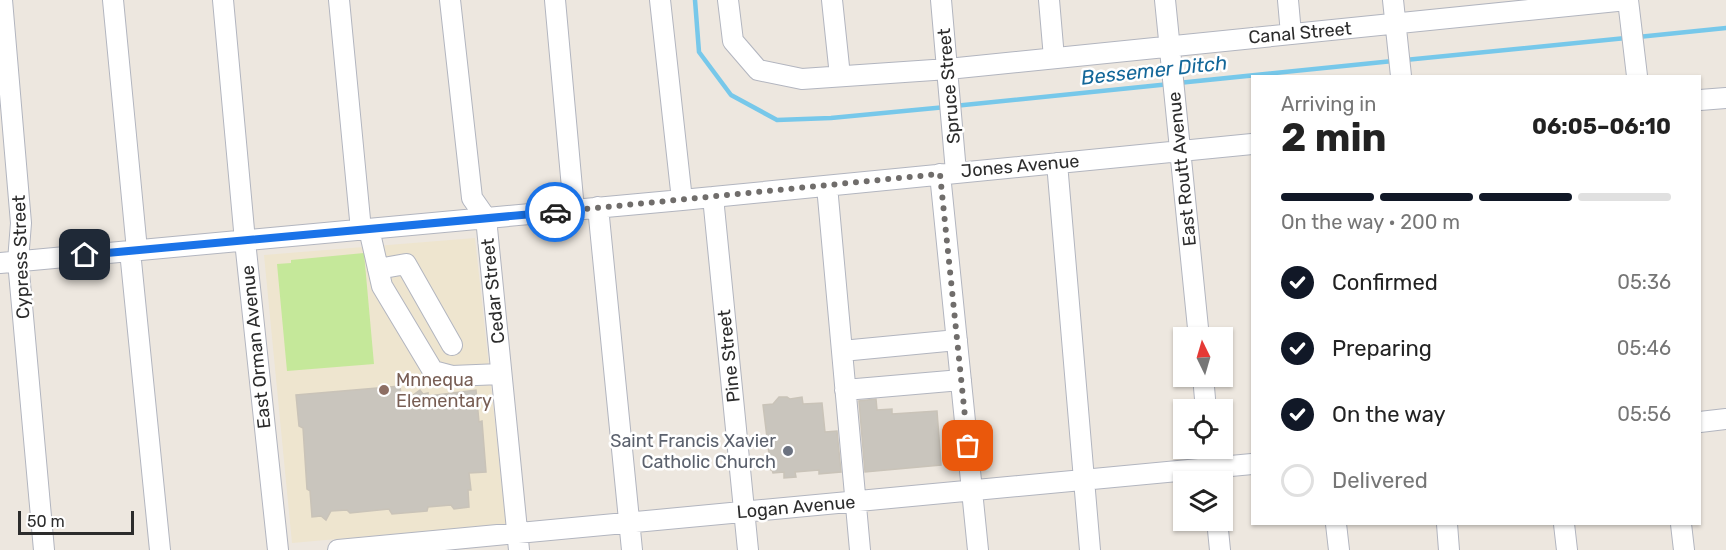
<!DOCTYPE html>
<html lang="en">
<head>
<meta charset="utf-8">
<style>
  :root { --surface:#fff; --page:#f2f2f2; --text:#222; --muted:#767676; --line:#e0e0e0; --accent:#111827 }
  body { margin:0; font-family:Rubik,sans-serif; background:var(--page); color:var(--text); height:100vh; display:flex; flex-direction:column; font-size:22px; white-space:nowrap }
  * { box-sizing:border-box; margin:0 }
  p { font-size:20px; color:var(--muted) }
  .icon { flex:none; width:33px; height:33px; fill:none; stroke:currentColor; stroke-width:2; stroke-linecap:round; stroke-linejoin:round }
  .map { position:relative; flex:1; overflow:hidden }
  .drawer { position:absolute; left:1251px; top:75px; width:450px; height:450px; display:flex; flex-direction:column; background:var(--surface); border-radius:0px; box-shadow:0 2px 4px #0004 }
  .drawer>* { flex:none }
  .needle { width:39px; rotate:355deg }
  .buttons { position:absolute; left:1173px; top:327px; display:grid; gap:12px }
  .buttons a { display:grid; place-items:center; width:60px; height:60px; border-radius:0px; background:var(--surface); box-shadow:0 2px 4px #0004; font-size:30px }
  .scale { position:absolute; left:18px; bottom:15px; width:116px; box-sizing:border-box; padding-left:6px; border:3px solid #2c2c2c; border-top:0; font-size:16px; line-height:21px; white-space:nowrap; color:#2c2c2c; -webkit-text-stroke:4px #fff; paint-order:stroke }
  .pin { position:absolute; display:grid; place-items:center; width:51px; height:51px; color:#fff; margin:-26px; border-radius:12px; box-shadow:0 3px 9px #0006 }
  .courier { position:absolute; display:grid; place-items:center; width:60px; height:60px; margin:-30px; border:4px solid #1a73e8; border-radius:50%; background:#fff; color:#222; box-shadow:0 2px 8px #0007 }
  .summary em { font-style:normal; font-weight:700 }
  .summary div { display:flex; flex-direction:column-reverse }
  .summary { display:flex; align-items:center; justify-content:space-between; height:102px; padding:0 30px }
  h1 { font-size:39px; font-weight:700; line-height:45px }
  .bar { display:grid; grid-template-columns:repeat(4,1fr); gap:9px 6px; align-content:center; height:72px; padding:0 30px }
  .bar i { height:8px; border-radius:4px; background:var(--line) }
  .bar .on { background:var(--accent) }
  .bar p { grid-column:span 4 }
  ol { padding:0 30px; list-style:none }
  li { display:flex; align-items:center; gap:18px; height:66px }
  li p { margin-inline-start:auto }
  li .icon { padding:6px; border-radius:50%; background:var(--accent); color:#fff; stroke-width:4 }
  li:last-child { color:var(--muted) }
  li i { width:33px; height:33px; border:3px solid var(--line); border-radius:50% }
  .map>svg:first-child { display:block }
  .education { fill:#eee5cf }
  .pitch { fill:#c5e89a }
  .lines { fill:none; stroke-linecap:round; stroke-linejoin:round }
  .stream { stroke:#77c8ea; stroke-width:4.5 }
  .building { fill:#c9c5bd; stroke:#c9c3b8; stroke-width:1.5 }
  .minor-casing { stroke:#b2b5bf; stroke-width:22 }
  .minor { stroke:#fff; stroke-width:20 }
  .done { stroke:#706d6b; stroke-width:6; stroke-dasharray:0 10.8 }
  .route { stroke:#1a73e8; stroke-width:8 }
  .education-dot { fill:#8d6e63; stroke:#fff; stroke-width:2 }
  .worship-dot { fill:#6b7280; stroke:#fff; stroke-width:2 }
  .labels { text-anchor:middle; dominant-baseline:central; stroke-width:5; stroke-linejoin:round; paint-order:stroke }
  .street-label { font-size:18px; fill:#2c2c2c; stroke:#fff }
  .education-label { font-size:18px; fill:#785e54; stroke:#fff; text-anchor:start }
  .worship-label { font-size:18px; fill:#5b616d; stroke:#fff; text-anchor:end }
  .water-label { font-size:20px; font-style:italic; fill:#136799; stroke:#fff }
</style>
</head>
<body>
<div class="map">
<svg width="1726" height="550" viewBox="0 0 1726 550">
  <rect width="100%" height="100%" fill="#ede7df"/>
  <path class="education" d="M 475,238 L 506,524 L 292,543 L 264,255 Z"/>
  <path class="pitch" d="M 364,253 L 374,364 L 287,371 L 277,264 L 291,263 L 291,260 Z"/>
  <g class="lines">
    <path class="stream" d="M 695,0 L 699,52 L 731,95 L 777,120 L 831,118 L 946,107
      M 1638,37 L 1726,28
      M 1405,60 L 1626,38
      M 1178,83 L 1393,61
      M 954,106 L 1170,84"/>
  </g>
  <path class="building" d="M 400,386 L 402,403 L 420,390 L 423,394 L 428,393 L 428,396 L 476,390 L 479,422 L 482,421 L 486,472 L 469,473 L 471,490 L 468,490 L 469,507 L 454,509 L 451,505 L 428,507 L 427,511 L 392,514 L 389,509 L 350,513 L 347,510 L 331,511 L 326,520 L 321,516 L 312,517 L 310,491 L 307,489 L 303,428 L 299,426 L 296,395 Z
    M 779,397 L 787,397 L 790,399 L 802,397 L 803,404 L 822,403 L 825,432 L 837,431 L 841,472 L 819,474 L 819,470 L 795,472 L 796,477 L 784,478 L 784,472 L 773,473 L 772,470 L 771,470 L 763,405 L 773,404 Z
    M 876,399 L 877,410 L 892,409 L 892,414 L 937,411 L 941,465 L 865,472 L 859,401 Z"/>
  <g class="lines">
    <defs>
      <path id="minor" d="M 2,0 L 21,223 L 18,261 L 44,550
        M 113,0 L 137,250
        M 223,0 L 245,241 L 278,550
        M 339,0 L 361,230
        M 450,0 L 472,198 L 486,218 L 519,550
        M 555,0 L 574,210
        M 660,0 L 682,200
        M 728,0 L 733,41 L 758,70 L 802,79 L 948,69 L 1627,0
        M 832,0 L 840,76
        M 941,0 L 956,172
        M 1049,0 L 1054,58
        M 1165,0 L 1199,338
        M 1288,0 L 1291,34
        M 1393,0 L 1401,76
        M 1628,0 L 1637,76
        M 1700,100 L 1726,98
        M 1057,163 L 1090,550
        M 940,174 L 978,550
        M 827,186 L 860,550
        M 713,197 L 748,550
        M 598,207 L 632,550
        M 369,229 L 382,286 L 433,371 L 452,376 L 501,374
        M 130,251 L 160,550
        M 0,263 L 682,200 L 1252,144
        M 378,269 L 406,264 L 452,345
        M 842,351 L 957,340
        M 1203,376 L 1206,410
        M 845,390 L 961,380
        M 1700,422 L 1726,419
        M 1210,448 L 1214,482
        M 1217,520 L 1220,550
        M 1336,524 L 1339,550
        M 1447,524 L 1449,550
        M 1564,524 L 1567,550
        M 1681,524 L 1684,550
        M 338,550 L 1252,464"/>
    </defs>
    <use href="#minor" class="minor-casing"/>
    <use href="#minor" class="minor"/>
  </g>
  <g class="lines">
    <path class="done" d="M 555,212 L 940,174 L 968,446"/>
    <path class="route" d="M 85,255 L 555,212"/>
  </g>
  <circle class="education-dot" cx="384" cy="390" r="6"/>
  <circle class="worship-dot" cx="788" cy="451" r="6"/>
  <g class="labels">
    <g class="street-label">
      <text transform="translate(1300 33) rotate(-5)">Canal Street</text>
      <text transform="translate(949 86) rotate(-95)">Spruce Street</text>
      <text transform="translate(1020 166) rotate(-5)">Jones Avenue</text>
      <text transform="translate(1182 169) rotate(-96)">East Routt Avenue</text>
      <text transform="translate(21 257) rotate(-92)">Cypress Street</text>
      <text transform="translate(493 291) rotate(-96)">Cedar Street</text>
      <text transform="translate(256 347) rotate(-96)">East Orman Avenue</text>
      <text transform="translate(729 356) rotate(-96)">Pine Street</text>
      <text transform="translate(796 507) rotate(-5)">Logan Avenue</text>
    </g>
    <g class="education-label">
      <text x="396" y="380">Mnnequa<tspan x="396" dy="21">Elementary</tspan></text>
    </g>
    <g class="worship-label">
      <text x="776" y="441">Saint Francis Xavier<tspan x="776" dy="21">Catholic Church</tspan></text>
    </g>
    <g class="water-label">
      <text transform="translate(1154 70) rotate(-6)">Bessemer Ditch</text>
    </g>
  </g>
</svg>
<div class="buttons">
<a><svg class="needle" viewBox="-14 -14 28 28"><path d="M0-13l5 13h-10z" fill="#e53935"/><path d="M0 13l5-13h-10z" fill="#767676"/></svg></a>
<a><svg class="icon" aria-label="locate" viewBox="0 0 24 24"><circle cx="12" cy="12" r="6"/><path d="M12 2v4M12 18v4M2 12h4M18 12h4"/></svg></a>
<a><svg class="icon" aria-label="layers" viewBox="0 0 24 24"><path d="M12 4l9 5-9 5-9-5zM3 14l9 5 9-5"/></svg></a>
</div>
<div class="scale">50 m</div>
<div class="pin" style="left:968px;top:446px;background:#ea580c"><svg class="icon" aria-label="bag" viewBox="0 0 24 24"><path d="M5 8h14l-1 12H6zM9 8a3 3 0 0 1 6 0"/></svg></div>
<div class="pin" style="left:85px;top:255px;background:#1f2937"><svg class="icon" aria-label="home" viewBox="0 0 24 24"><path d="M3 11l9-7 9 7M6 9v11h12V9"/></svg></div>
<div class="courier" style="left:555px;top:212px"><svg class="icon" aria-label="car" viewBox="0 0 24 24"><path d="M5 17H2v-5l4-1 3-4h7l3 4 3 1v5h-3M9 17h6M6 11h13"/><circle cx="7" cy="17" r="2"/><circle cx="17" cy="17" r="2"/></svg></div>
<section class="drawer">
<div class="summary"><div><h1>2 min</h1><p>Arriving in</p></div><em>06:05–06:10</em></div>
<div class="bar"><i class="on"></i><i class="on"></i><i class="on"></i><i></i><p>On the way · 200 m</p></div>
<ol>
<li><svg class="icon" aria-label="check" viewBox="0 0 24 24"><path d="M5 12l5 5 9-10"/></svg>Confirmed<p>05:36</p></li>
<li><svg class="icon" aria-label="check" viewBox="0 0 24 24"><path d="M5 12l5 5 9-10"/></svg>Preparing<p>05:46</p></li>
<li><svg class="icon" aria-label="check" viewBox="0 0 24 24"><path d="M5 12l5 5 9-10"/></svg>On the way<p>05:56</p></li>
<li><i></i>Delivered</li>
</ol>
</section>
</div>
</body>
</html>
